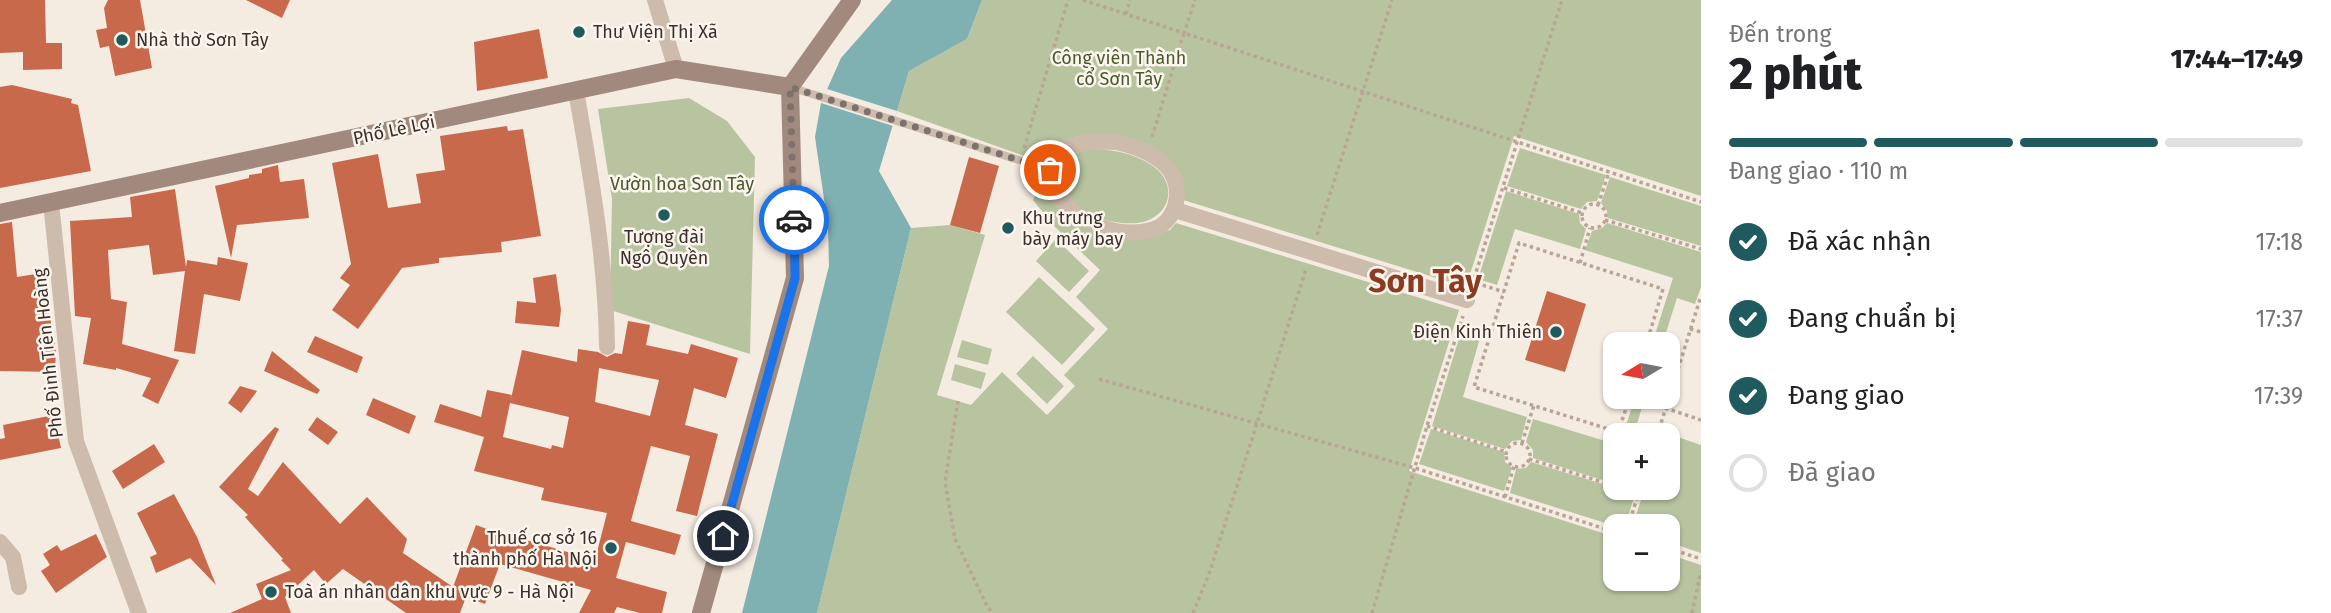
<!DOCTYPE html>
<html lang="vi">
<head>
<meta charset="utf-8">
<style>
  :root { --surface:#fff; --page:#f2f2f2; --text:#202124; --muted:#757577; --line:#e0e0e0; --accent:#1f5a5e }
  body { margin:0; font-family:"Fira Sans",sans-serif; background:var(--page); color:var(--text); height:100vh; display:flex; flex-direction:column; font-size:26px; white-space:nowrap }
  * { box-sizing:border-box; margin:0 }
  p { font-size:23px; color:var(--muted) }
  .icon { flex:none; width:38px; height:38px; fill:none; stroke:currentColor; stroke-width:2; stroke-linecap:round; stroke-linejoin:round }
  .map { position:relative; flex:1; overflow:hidden }
  .side { display:flex; flex-direction:column; background:var(--surface); width:630px }
  .side>* { flex:none }
  .needle { width:46px; rotate:260deg }
  .tools { position:absolute; left:1603px; top:332px; display:grid; gap:14px }
  .tools a { display:grid; place-items:center; width:77px; height:77px; border-radius:14px; background:var(--surface); box-shadow:0 2px 5px #0004; font-size:35px }
  .pin { position:absolute; display:grid; place-items:center; width:60px; height:60px; color:#fff; margin:-30px; border:4px solid #fff; border-radius:50%; box-shadow:0 2px 7px #0007 }
  .courier { position:absolute; display:grid; place-items:center; width:70px; height:70px; margin:-35px; border:5px solid #1a73e8; border-radius:50%; background:#fff; color:#222; box-shadow:0 2px 9px #0007 }
  .head em { font-style:normal; font-weight:800 }
  .head div { display:flex; flex-direction:column-reverse }
  .head { display:flex; align-items:center; justify-content:space-between; height:119px; padding:0 28px }
  h1 { font-size:46px; font-weight:800; line-height:52px }
  .bar { display:grid; grid-template-columns:repeat(4,1fr); gap:10px 7px; align-content:center; height:84px; padding:0 28px }
  .bar i { height:9px; border-radius:5px; background:var(--line) }
  .bar .on { background:var(--accent) }
  .bar p { grid-column:span 4 }
  ol { padding:0 28px; list-style:none }
  li { display:flex; align-items:center; gap:21px; height:77px }
  li p { margin-inline-start:auto }
  li .icon { padding:7px; border-radius:50%; background:var(--accent); color:#fff; stroke-width:4 }
  li:last-child { color:var(--muted) }
  li i { width:38px; height:38px; border:4px solid var(--line); border-radius:50% }
  main { display:flex; flex:1; min-height:0 }
  .map>svg:first-child { display:block }
  .green { fill:#b8c4a0 }
  .water { fill:#7fb0b2 }
  .pier { fill:#f4ebe1 }
  .building { fill:#c8694b; fill-rule:evenodd }
  .lines { fill:none; stroke-linecap:round; stroke-linejoin:round }
  .path { stroke:#b9a596; stroke-width:3.5; stroke-dasharray:3.5 3.5; stroke-linecap:butt }
  .lane { stroke:#cdbbac; stroke-width:8 }
  .street { stroke:#cdbbac; stroke-width:16 }
  .secondary { stroke:#a18a7d; stroke-width:18 }
  .done { stroke:#7c716b; stroke-width:7; stroke-dasharray:0 12.6 }
  .route { stroke:#1a73e8; stroke-width:9 }
  .poi-dot { fill:#1f5a5e; stroke:#fbf5ee; stroke-width:2.5 }
  .labels { text-anchor:middle; dominant-baseline:central; stroke-width:5; stroke-linejoin:round; paint-order:stroke }
  .poi-label { font-size:18px; fill:#3b302b; stroke:#fbf5ee; text-anchor:start }
  .park-label { font-size:18px; fill:#4a5a2e; stroke:#fbf5ee }
  .street-label { font-size:18px; fill:#3b302b; stroke:#fbf5ee }
  .town-label { font-size:32px; font-weight:bold; fill:#8c3b22; stroke:#fbf5ee }
</style>
</head>
<body>
<main>
<div class="map">
<svg width="1701" height="613" viewBox="0 0 1701 613">
  <rect width="100%" height="100%" fill="#f4ebe1"/>
  <path class="green" d="M 982,0 L 1701,0 L 1701,196 L 1514,136 L 1466,287 L 1183,200 L 1174,166 L 1094,134 C 1071,135 1056,144 1044,163 L 897,111 L 909,71 L 967,39 Z
    M 689,98 L 727,121 L 755,157 L 750,354 L 610,310 L 612,199 L 598,109 Z
    M 1520,148 L 1606,175 L 1597,201 L 1587,202 L 1581,209 L 1507,186 Z
    M 1087,149 C 1110,149 1133,152 1153,166 C 1180,185 1169,220 1137,223 C 1109,226 1065,210 1061,177 C 1060,171 1062,162 1067,158 C 1072,153 1081,152 1087,149 Z
    M 1610,177 L 1701,206 L 1701,246 L 1608,218 L 1607,211 L 1601,203 Z
    M 1040,185 L 1069,213 L 1151,236 L 1170,230 L 1176,223 L 1459,310 L 1409,471 L 1615,537 L 1615,579 L 1668,579 L 1668,554 L 1701,565 L 1701,613 L 817,613 L 911,228 L 950,225 L 985,235 L 937,395 L 971,405 L 1002,372 L 1047,415 L 1075,386 L 1064,375 L 1108,329 L 1076,297 L 1100,270 L 1055,227 L 1033,200 Z
    M 1506,191 L 1579,214 L 1580,223 L 1586,229 L 1580,249 L 1515,229 L 1497,285 L 1478,279 Z
    M 1607,223 L 1701,252 L 1701,287 L 1695,304 L 1677,298 L 1662,345 L 1652,344 L 1673,278 L 1585,250 L 1592,231 L 1602,228 Z
    M 1056,239 L 1089,271 L 1069,292 L 1036,261 Z
    M 1039,277 L 1095,329 L 1062,365 L 1006,312 Z
    M 1461,332 L 1480,338 L 1463,397 L 1527,417 L 1521,440 L 1512,441 L 1505,449 L 1432,426 Z
    M 962,340 L 992,349 L 988,365 L 957,357 Z
    M 1033,356 L 1064,386 L 1047,404 L 1016,374 Z
    M 955,364 L 986,373 L 981,389 L 951,380 Z
    M 1635,397 L 1645,397 L 1637,424 L 1656,430 L 1654,436 L 1623,436 Z
    M 1533,419 L 1615,444 L 1615,484 L 1533,458 L 1533,450 L 1526,442 Z
    M 1431,429 L 1504,452 L 1505,462 L 1512,468 L 1504,491 L 1419,464 Z
    M 1663,432 L 1701,445 L 1701,553 L 1668,542 L 1668,527 L 1632,527 L 1645,488 L 1668,488 L 1668,436 L 1662,436 Z
    M 1531,462 L 1635,494 L 1625,527 L 1618,527 L 1510,493 L 1516,469 L 1526,468 Z"/>
  <path class="water" d="M 892,0 L 982,0 L 967,39 L 909,71 L 879,171 L 911,228 L 817,613 L 742,613 L 829,266 L 828,226 L 815,137 L 821,103 L 841,58 Z"/>
  <path class="pier" d="M 827,89 L 897,111 L 893,126 L 821,103 Z"/>
  <path class="building" d="M 0,0 L 45,0 L 46,43 L 62,43 L 62,69 L 23,70 L 23,52 L 0,53 Z
    M 108,0 L 140,0 L 152,68 L 115,76 L 109,46 L 100,48 L 96,30 L 107,28 L 104,8 Z
    M 246,0 L 290,0 L 282,18 Z
    M 539,29 L 548,78 L 477,91 L 474,42 Z
    M 12,85 L 72,99 L 71,103 L 78,105 L 91,171 L 0,188 L 0,87 Z
    M 507,126 L 508,131 L 523,129 L 541,236 L 501,242 L 502,252 L 439,258 L 439,263 L 402,268 L 358,329 L 332,310 L 350,285 L 340,278 L 351,264 L 332,163 L 378,154 L 388,208 L 421,203 L 416,174 L 445,170 L 440,136 Z
    M 969,157 L 999,166 L 980,233 L 950,225 Z
    M 278,165 L 280,182 L 304,179 L 309,218 L 237,225 L 231,258 L 215,186 L 249,178 L 249,175 L 262,173 L 262,169 Z
    M 175,189 L 186,267 L 187,260 L 217,265 L 218,257 L 248,263 L 240,301 L 204,294 L 195,354 L 174,351 L 185,271 L 153,275 L 149,245 L 108,250 L 111,299 L 127,302 L 122,344 L 179,360 L 158,404 L 142,396 L 151,378 L 116,368 L 116,370 L 83,364 L 91,318 L 75,316 L 70,221 L 132,217 L 130,197 Z
    M 12,222 L 17,277 L 42,273 L 56,350 L 55,372 L 0,371 L 0,224 Z
    M 556,274 L 561,310 L 559,327 L 515,323 L 517,301 L 536,303 L 533,278 Z
    M 1547,291 L 1586,304 L 1565,372 L 1525,360 Z
    M 628,321 L 650,325 L 646,345 L 688,354 L 691,344 L 738,358 L 726,398 L 694,388 L 685,425 L 718,434 L 697,516 L 676,511 L 690,456 L 651,446 L 631,521 L 681,535 L 675,555 L 626,542 L 616,578 L 667,592 L 662,613 L 640,613 L 617,607 L 614,613 L 579,613 L 591,590 L 500,564 L 485,604 L 466,597 L 460,613 L 406,613 L 343,569 L 326,584 L 314,570 L 285,597 L 291,613 L 230,613 L 262,599 L 256,584 L 291,570 L 281,560 L 283,559 L 245,517 L 248,515 L 219,487 L 275,427 L 279,429 L 248,489 L 258,496 L 283,462 L 340,524 L 367,497 L 407,539 L 403,553 L 453,587 L 476,525 L 515,539 L 516,537 L 595,560 L 607,513 L 541,500 L 544,488 L 474,471 L 484,437 L 434,422 L 440,404 L 481,417 L 487,390 L 512,395 L 510,403 L 522,350 L 577,362 L 578,349 L 598,352 L 607,357 L 615,353 L 622,354 ZM 599,368 L 659,380 L 650,416 L 595,402 ZM 510,403 L 569,417 L 563,448 L 552,445 L 551,449 L 503,437 Z
    M 315,336 L 363,357 L 357,373 L 307,352 Z
    M 272,351 L 320,390 L 317,394 L 264,371 Z
    M 240,386 L 257,391 L 241,413 L 228,403 Z
    M 373,398 L 416,416 L 409,434 L 366,415 Z
    M 54,415 L 61,448 L 0,460 L 0,439 L 5,438 L 3,425 Z
    M 317,417 L 338,432 L 328,445 L 308,430 Z
    M 154,444 L 165,462 L 123,489 L 112,471 Z
    M 174,494 L 197,537 L 216,585 L 190,558 L 156,573 L 150,557 L 157,554 L 137,513 Z
    M 96,534 L 107,557 L 56,593 L 41,571 L 50,565 L 43,554 L 57,545 L 61,551 Z"/>
  <g class="lines">
    <path class="path" d="M 1083,0 L 1184,33 L 1195,0
      M 1126,14 L 1130,0
      M 1152,137 L 1184,33 L 1701,202
      M 1024,148 L 1068,0
      M 1504,188 L 1582,213
      M1582 216a12 12 0 1 1 24 0a12 12 0 1 1-24 0Z
      M 1598,205 L 1609,172
      M 1605,220 L 1701,249
      M 1317,235 L 1392,0
      M 1580,263 L 1590,228
      M 1476,283 L 1504,292
      M 1472,285 L 1562,0
      M 1460,324 L 1491,334
      M 1690,329 L 1701,332
      M 1668,366 L 1677,369
      M 1099,379 L 1415,468 L 1615,532
      M 1630,397 L 1618,432 L 1474,387 L 1519,243 L 1663,289 L 1646,345
      M 958,401 L 945,482 L 955,539 L 988,608 L 994,613
      M 1665,408 L 1701,420
      M 1427,426 L 1507,452
      M 1657,436 L 1701,296
      M 1522,443 L 1534,405
      M1506 455a12 12 0 1 1 24 0a12 12 0 1 1-24 0Z
      M 1529,459 L 1615,486
      M 1623,488 L 1638,493
      M 1505,497 L 1514,466
      M 1628,527 L 1640,488
      M 1668,548 L 1701,559
      M 1193,613 L 1210,571 L 1306,269
      M 1372,613 L 1427,426 L 1463,316
      M 1692,613 L 1701,571"/>
    <path class="lane" d="M 790,87 L 1050,170"/>
    <path class="street" d="M 655,0 L 676,69
      M 576,91 C 591,176 606,260 607,347
      M 1116,142 C 1134,146 1156,154 1168,168 C 1185,188 1177,223 1151,230 C 1083,248 1002,160 1083,143 C 1094,141 1105,142 1116,142 Z
      M 51,203 L 76,441 L 139,613
      M 1175,210 L 1467,300
      M 0,542 L 13,557 L 19,587"/>
    <path class="secondary" d="M 0,213 L 676,69 L 790,87
      M 701,613 L 795,278 L 790,87 L 852,0"/>
  </g>
  <g class="lines">
    <path class="done" d="M 794,220 L 790,87 L 1050,170"/>
    <path class="route" d="M 723,536 L 795,278 L 794,220"/>
  </g>
  <g class="poi-dot">
    <circle cx="579" cy="32" r="7"/>
    <circle cx="122" cy="40" r="7"/>
    <circle cx="664" cy="215" r="7"/>
    <circle cx="1008" cy="228" r="7"/>
    <circle cx="1556" cy="332" r="7"/>
    <circle cx="611" cy="548" r="7"/>
    <circle cx="271" cy="592" r="7"/>
  </g>
  <g class="labels">
    <g class="poi-label">
      <text x="593" y="32">Thư Viện Thị Xã</text>
      <text x="136" y="40">Nhà thờ Sơn Tây</text>
      <text x="1022" y="218">Khu trưng<tspan x="1022" dy="21">bày máy bay</tspan></text>
      <text x="664" y="237" text-anchor="middle">Tượng đài<tspan x="664" dy="21">Ngô Quyền</tspan></text>
      <text x="1542" y="332" text-anchor="end">Điện Kinh Thiên</text>
      <text x="597" y="538" text-anchor="end">Thuế cơ sở 16<tspan x="597" dy="21">thành phố Hà Nội</tspan></text>
      <text x="285" y="592">Toà án nhân dân khu vực 9 - Hà Nội</text>
    </g>
    <g class="park-label">
      <text x="1119" y="58">Công viên Thành<tspan x="1119" dy="21">cổ Sơn Tây</tspan></text>
      <text x="682" y="184">Vườn hoa Sơn Tây</text>
    </g>
    <g class="street-label">
      <text transform="translate(394 130) rotate(-12)">Phố Lê Lợi</text>
      <text transform="translate(48 353) rotate(-96)">Phố Đinh Tiên Hoàng</text>
    </g>
    <g class="town-label">
      <text x="1425" y="281">Sơn Tây</text>
    </g>
  </g>
</svg>
<div class="tools">
<a><svg class="needle" viewBox="-14 -14 28 28"><path d="M0-13l5 13h-10z" fill="#e53935"/><path d="M0 13l5-13h-10z" fill="#757577"/></svg></a>
<a>+</a>
<a>−</a>
</div>
<div class="pin" style="left:1050px;top:170px;background:#ea580c"><svg class="icon" aria-label="bag" viewBox="0 0 24 24"><path d="M5 8h14l-1 12H6zM9 8a3 3 0 0 1 6 0"/></svg></div>
<div class="pin" style="left:723px;top:536px;background:#1f2937"><svg class="icon" aria-label="home" viewBox="0 0 24 24"><path d="M3 11l9-7 9 7M6 9v11h12V9"/></svg></div>
<div class="courier" style="left:794px;top:220px"><svg class="icon" aria-label="car" viewBox="0 0 24 24"><path d="M5 17H2v-5l4-1 3-4h7l3 4 3 1v5h-3M9 17h6M6 11h13"/><circle cx="7" cy="17" r="2"/><circle cx="17" cy="17" r="2"/></svg></div>
</div>
<section class="side">
<div class="head"><div><h1>2 phút</h1><p>Đến trong</p></div><em>17:44–17:49</em></div>
<div class="bar"><i class="on"></i><i class="on"></i><i class="on"></i><i></i><p>Đang giao · 110 m</p></div>
<ol>
<li><svg class="icon" aria-label="check" viewBox="0 0 24 24"><path d="M5 12l5 5 9-10"/></svg>Đã xác nhận<p>17:18</p></li>
<li><svg class="icon" aria-label="check" viewBox="0 0 24 24"><path d="M5 12l5 5 9-10"/></svg>Đang chuẩn bị<p>17:37</p></li>
<li><svg class="icon" aria-label="check" viewBox="0 0 24 24"><path d="M5 12l5 5 9-10"/></svg>Đang giao<p>17:39</p></li>
<li><i></i>Đã giao</li>
</ol>
</section>
</main>
</body>
</html>
